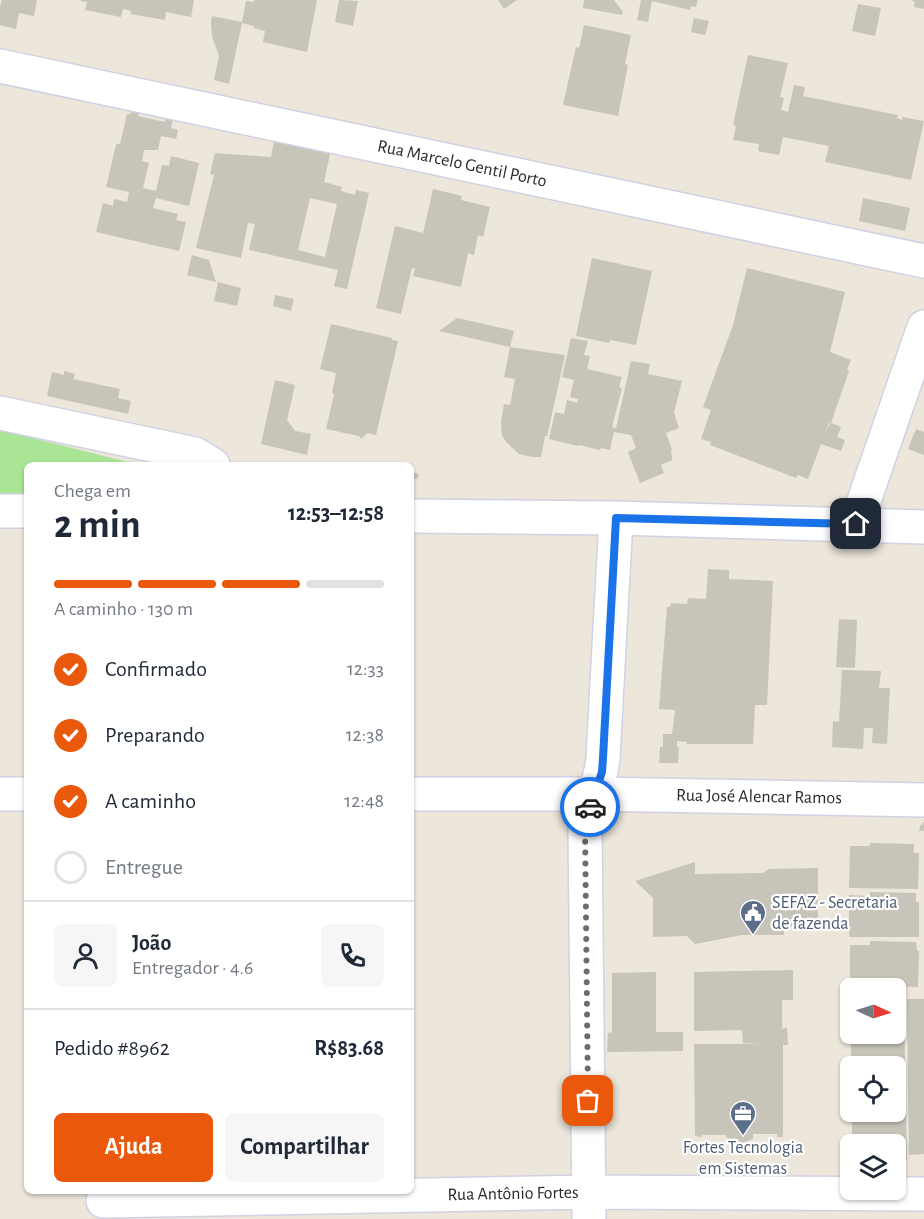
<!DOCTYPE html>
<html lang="pt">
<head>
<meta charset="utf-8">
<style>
  :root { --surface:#fff; --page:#f6f6f7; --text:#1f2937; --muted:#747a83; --line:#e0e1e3; --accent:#ea580c }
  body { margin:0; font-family:"Alegreya Sans",sans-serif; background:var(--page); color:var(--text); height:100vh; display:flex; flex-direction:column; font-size:22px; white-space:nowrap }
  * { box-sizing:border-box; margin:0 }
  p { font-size:20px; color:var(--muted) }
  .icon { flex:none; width:33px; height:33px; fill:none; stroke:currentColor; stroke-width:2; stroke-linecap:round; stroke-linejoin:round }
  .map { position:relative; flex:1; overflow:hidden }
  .panel { position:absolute; left:24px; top:462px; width:390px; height:732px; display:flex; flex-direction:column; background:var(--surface); border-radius:9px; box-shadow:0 2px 4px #0004 }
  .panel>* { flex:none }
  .needle { width:39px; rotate:94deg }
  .buttons { position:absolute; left:840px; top:978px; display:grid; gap:12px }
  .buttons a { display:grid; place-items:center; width:66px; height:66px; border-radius:9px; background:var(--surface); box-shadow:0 2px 4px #0004; font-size:30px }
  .pin { position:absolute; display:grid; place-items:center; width:51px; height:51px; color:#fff; margin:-26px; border-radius:12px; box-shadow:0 3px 9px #0006 }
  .courier { position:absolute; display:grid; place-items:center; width:60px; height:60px; margin:-30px; border:4px solid #1a73e8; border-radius:50%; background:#fff; color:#222; box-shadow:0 2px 8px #0007 }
  .head em { font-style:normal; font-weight:600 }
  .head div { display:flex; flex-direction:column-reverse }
  .head { display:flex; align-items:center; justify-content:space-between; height:102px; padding:0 30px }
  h1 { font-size:39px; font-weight:600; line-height:45px }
  .bar { display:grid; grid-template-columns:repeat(4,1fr); gap:9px 6px; align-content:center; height:72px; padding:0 30px }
  .bar i { height:8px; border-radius:4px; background:var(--line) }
  .bar .active { background:var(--accent) }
  .bar p { grid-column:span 4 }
  .line { display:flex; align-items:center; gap:15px; padding:0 30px; border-top:2px solid var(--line) }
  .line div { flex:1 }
  .round { display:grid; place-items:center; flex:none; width:63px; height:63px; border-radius:9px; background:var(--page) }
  ol { padding:0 30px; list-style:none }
  li { display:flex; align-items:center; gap:18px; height:66px }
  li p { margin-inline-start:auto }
  li .icon { padding:6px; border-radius:50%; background:var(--accent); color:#fff; stroke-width:4 }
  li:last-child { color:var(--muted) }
  li i { width:33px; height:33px; border:3px solid var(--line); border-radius:50% }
  .action { display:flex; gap:12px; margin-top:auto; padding:12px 30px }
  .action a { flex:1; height:69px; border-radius:9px; background:var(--accent); color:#fff; font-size:24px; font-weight:600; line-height:69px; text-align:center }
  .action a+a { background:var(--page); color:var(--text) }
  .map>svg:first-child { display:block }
  .green { fill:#a9e595 }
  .building { fill:#c7c4b9; fill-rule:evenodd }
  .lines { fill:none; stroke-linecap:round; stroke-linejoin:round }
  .minor-casing { stroke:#d0d2e3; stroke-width:36 }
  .minor { stroke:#fff; stroke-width:33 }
  .done { stroke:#6e6c68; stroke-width:6; stroke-dasharray:0 10.8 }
  .route { stroke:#1a73e8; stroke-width:8 }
  .labels { text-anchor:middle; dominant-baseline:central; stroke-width:4.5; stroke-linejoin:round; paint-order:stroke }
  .street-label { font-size:18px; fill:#2a2a2a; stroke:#fff }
  .service-label { font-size:18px; fill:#4e5e75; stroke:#fff; text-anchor:start }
</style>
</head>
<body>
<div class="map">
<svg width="924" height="1219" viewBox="0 0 924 1219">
  <rect width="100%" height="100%" fill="#ece6db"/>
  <path class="green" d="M 0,430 L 140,465 L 27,465 L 27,500 L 0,499 Z"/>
  <path class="building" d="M 2,0 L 37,0 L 34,16 L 19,13 L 16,29 L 0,25 L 0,7 Z
    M 81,0 L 194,0 L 191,17 L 166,12 L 165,20 L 130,14 L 131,11 L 123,9 L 121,17 L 85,10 L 87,2 L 81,1 Z
    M 254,0 L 317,0 L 307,52 L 263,42 L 265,31 L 254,28 L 254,26 L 242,23 L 229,84 L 214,80 L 219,56 L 212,36 L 211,23 L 212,16 L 242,22 L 246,1 L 254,2 Z
    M 339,0 L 358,1 L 353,26 L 335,22 Z
    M 498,0 L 517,0 L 504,9 Z
    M 584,0 L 614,0 L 623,12 L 622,15 L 583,8 Z
    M 641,0 L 698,0 L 696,7 L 691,6 L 690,10 L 652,1 L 648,22 L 637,20 Z
    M 911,0 L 924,0 L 924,9 L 914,7 L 915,2 Z
    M 858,4 L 881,8 L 875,36 L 852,31 Z
    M 694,18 L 709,21 L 705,35 L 691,32 Z
    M 584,25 L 631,35 L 625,64 L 628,65 L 618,116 L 563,105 L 576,47 L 579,48 Z
    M 748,55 L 788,63 L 780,97 L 784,98 L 781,110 L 788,112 L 794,85 L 805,87 L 803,96 L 898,115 L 897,118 L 902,120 L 902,117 L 924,121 L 911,180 L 825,162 L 829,146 L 783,137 L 779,155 L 758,151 L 759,144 L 733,140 L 736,126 L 733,125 Z
    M 131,110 L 139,112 L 138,116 L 165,122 L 165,118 L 173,119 L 171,128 L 178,130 L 176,139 L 161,136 L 158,150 L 144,150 L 142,161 L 149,163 L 143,188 L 156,191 L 162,165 L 169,166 L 171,156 L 199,163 L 189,206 L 156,198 L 153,208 L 178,214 L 176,220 L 186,222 L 179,251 L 96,232 L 103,203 L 113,206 L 114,199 L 127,202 L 129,192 L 106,187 L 116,145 L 117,144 L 120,144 L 127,114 L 130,114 Z
    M 274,141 L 330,154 L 324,182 L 342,187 L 341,191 L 355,195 L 356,190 L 369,193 L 347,289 L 334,286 L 338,270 L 249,250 L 255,224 L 248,223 L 241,258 L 196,248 L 214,175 L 210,174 L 215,153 L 271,157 ZM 310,198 L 337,204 L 325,257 L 298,250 Z
    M 433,189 L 462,196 L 461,200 L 490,207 L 483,237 L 478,235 L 474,255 L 468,253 L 461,287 L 413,276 L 415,268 L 412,268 L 401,314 L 376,308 L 395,226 L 423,233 Z
    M 863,198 L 910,208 L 905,231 L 859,221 Z
    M 192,255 L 209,260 L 216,282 L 187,275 Z
    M 592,258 L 652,271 L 636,345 L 610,340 L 609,343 L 576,336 Z
    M 747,268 L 845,292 L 830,352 L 851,360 L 847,370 L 849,371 L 831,423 L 829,422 L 825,434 L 830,423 L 832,423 L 841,427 L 837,437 L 845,440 L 841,451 L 821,444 L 808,479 L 798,475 L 796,478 L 710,445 L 711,442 L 701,439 L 711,410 L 703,407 L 733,325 Z
    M 218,282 L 241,288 L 237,306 L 214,301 Z
    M 275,295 L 294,299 L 291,311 L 273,306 Z
    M 457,318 L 514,331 L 510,347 L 565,355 L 547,436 L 545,436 L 541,457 L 532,457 L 519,454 L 506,442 L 502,435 L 501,421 L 504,404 L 510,405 L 515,379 L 504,377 L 510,347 L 439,331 Z
    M 331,324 L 392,338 L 392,340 L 398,341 L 376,435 L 368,433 L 361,439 L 359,436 L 326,429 L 334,394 L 332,393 L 336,373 L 320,369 Z
    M 571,338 L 588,341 L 584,355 L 590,356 L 587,369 L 622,377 L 619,387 L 622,388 L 612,427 L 616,428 L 631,361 L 650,364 L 648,374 L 682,381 L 674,413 L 679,428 L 666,433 L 672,449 L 671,450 L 672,456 L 672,460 L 661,465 L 664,473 L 640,483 L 628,452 L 636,448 L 631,435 L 614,432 L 610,450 L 601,448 L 600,450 L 579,445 L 578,446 L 549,439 L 555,412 L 564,414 L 567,400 L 577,403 L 578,399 L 570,397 L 574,380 L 562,377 Z
    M 64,371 L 75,374 L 73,379 L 120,389 L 118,398 L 131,401 L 128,414 L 47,396 L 52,372 L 64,375 Z
    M 275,380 L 295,385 L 287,420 L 295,431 L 311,434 L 307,455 L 261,444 Z
    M 916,429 L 924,432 L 924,455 L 908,449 Z
    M 411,473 L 419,474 L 417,479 L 411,478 Z
    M 708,569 L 729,570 L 729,579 L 773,581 L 767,705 L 755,705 L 753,744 L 687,744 L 687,742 L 677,741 L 677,747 L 679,747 L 678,763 L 659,763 L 660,747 L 663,747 L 663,734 L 672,734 L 675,710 L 659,709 L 667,607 L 670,607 L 671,603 L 687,604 L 688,598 L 706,599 Z
    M 839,619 L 857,620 L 855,668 L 836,667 Z
    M 842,670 L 881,671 L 879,688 L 890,688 L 887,744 L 872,743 L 873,728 L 864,728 L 863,749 L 832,747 L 833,721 L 839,722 Z
    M 924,822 L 924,831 L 919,831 L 920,826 Z
    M 870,843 L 914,844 L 914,853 L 919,853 L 918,889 L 849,888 L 850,846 L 870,846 Z
    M 695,862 L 695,874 L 763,873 L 769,869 L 818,868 L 818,922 L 784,928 L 784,935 L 742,935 L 695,944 L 687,936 L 653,937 L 653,898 L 635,881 Z
    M 870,892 L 916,893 L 916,902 L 919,902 L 919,937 L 849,937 L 849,895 L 870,896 Z
    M 870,941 L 916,942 L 917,951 L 919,951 L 918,987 L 850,986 L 850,945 L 870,945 Z
    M 793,970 L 793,1000 L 782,1000 L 782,1029 L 787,1028 L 788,1045 L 783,1045 L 783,1137 L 777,1137 L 777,1134 L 753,1134 L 753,1139 L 742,1143 L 728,1140 L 726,1135 L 702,1135 L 702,1137 L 695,1136 L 694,1044 L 761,1044 L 743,1043 L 742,1030 L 694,1031 L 694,972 Z
    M 656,972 L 656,1032 L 683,1032 L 683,1051 L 607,1052 L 608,1033 L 612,1032 L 612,973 Z
    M 907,999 L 924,999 L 924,1154 L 909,1155 Z
    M 896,1004 L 904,1004 L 907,1160 L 896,1160 L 896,1144 L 852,1144 L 852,1112 L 896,1112 L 896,1066 L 851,1066 L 851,1034 L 896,1034 Z"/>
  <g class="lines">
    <defs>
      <path id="minor" d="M 0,66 L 924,261
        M 0,413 L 195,454 L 213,465
        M 0,511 L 27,511
        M 411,516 L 616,518 L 924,527
        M 856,524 L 924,327
        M 0,794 L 27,794
        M 411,794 L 594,794 L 924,800
        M 103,1201 L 589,1192 L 924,1194
        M 589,1219 L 585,826 C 590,803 601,782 603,758 L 616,518"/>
    </defs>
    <use href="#minor" class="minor-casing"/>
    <use href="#minor" class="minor"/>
  </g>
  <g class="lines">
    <path class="done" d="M 588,1101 L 585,826 L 590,807"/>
    <path class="route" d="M 590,807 L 602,772 L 603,758 L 616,518 L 856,524"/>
  </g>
  <defs>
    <symbol id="civic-pin" viewBox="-11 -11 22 30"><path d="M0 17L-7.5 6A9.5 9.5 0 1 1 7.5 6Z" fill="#5c6f8a" stroke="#fff"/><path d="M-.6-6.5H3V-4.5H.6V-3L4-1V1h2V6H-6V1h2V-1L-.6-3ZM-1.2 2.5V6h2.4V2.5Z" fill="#fff"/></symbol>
    <symbol id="office-pin" viewBox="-11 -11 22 30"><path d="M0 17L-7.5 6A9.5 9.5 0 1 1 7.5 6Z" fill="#5c6f8a" stroke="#fff"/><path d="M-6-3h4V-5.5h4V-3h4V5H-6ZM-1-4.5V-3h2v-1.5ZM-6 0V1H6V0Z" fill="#fff"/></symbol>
  </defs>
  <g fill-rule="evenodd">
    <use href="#civic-pin" x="738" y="898" width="30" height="40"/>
    <use href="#office-pin" x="728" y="1099" width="30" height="40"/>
  </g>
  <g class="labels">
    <g class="street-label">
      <text transform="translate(462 164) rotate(12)">Rua Marcelo Gentil Porto</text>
      <text transform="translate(759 797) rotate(1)">Rua José Alencar Ramos</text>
      <text transform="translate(513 1194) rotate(-1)">Rua Antônio Fortes</text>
    </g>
    <g class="service-label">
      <text x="772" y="903">SEFAZ - Secretaria<tspan x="772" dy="21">de fazenda</tspan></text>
      <text x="743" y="1148" text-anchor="middle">Fortes Tecnologia<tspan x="743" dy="21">em Sistemas</tspan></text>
    </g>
  </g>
</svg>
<div class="buttons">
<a><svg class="needle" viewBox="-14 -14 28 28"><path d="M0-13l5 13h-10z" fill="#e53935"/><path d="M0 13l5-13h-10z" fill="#747a83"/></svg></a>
<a><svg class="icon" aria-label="locate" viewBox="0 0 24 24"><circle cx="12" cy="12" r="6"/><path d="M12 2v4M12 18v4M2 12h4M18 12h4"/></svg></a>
<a><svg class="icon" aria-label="layers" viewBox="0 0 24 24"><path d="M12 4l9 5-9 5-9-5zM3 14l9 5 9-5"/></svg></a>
</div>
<div class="pin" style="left:588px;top:1101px;background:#ea580c"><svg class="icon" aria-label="bag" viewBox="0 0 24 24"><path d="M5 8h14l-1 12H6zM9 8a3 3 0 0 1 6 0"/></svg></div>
<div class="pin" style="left:856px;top:524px;background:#1f2937"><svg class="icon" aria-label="home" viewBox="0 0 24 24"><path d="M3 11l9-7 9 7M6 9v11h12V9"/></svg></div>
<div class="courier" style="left:590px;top:807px"><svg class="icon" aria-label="car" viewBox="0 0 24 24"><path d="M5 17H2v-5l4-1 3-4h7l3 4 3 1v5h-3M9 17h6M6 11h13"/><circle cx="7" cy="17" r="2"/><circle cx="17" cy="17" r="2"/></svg></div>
<section class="panel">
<div class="head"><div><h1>2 min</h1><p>Chega em</p></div><em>12:53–12:58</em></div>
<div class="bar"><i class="active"></i><i class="active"></i><i class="active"></i><i></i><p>A caminho · 130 m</p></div>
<ol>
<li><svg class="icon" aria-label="check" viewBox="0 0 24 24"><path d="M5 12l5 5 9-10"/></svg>Confirmado<p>12:33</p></li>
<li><svg class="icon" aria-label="check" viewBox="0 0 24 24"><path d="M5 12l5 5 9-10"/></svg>Preparando<p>12:38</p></li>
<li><svg class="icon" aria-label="check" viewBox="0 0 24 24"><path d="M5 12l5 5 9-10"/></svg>A caminho<p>12:48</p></li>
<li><i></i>Entregue</li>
</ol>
<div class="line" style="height:108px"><a class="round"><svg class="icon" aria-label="person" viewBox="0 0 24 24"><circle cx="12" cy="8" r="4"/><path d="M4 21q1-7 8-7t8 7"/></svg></a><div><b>João</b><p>Entregador · 4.6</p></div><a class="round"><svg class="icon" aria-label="phone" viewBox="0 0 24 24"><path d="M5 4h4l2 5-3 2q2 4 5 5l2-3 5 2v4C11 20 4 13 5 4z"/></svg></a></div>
<div class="line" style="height:78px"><div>Pedido #8962</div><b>R$83.68</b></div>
<div class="action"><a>Ajuda</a><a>Compartilhar</a></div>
</section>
</div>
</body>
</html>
